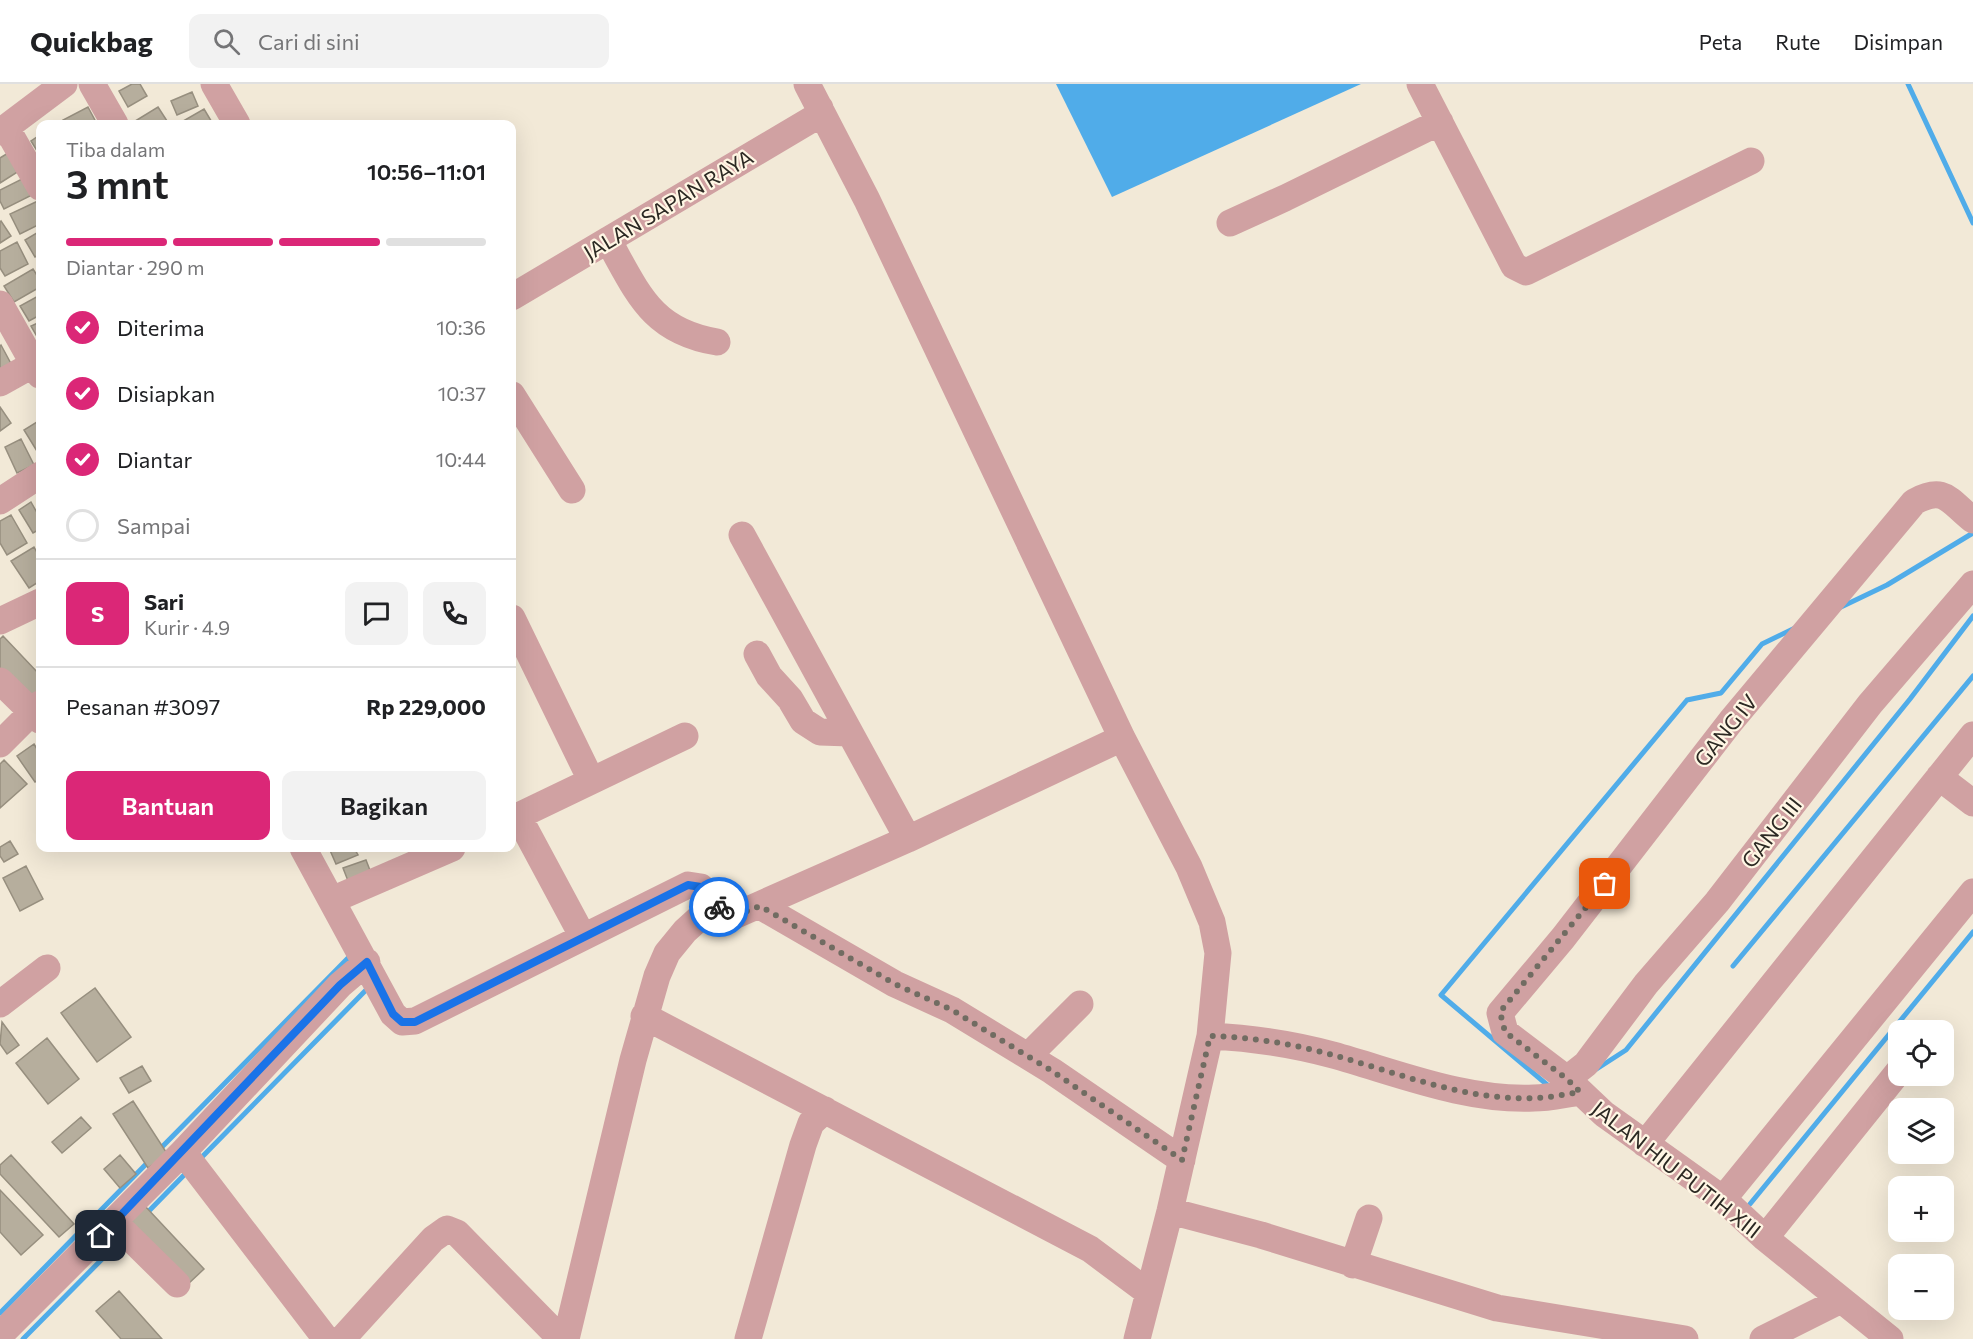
<!DOCTYPE html>
<html lang="id">
<head>
<meta charset="utf-8">
<style>
  :root { --surface:#fff; --page:#f2f2f2; --text:#202124; --muted:#757577; --line:#e0e0e0; --accent:#db2777 }
  body { margin:0; font-family:Commissioner,sans-serif; background:var(--page); color:var(--text); height:100vh; display:flex; flex-direction:column; font-size:22px; white-space:nowrap }
  * { box-sizing:border-box; margin:0 }
  p { font-size:20px; color:var(--muted) }
  .icon { flex:none; width:33px; height:33px; fill:none; stroke:currentColor; stroke-width:2; stroke-linecap:round; stroke-linejoin:round }
  .map { position:relative; flex:1; overflow:hidden }
  .panel { position:absolute; left:36px; top:36px; width:480px; height:732px; display:flex; flex-direction:column; background:var(--surface); border-radius:12px; box-shadow:0 6px 24px #0002 }
  .panel>* { flex:none }
  .buttons { position:absolute; left:1888px; top:936px; display:grid; gap:12px }
  .buttons a { display:grid; place-items:center; width:66px; height:66px; border-radius:12px; background:var(--surface); box-shadow:0 6px 24px #0002; font-size:30px }
  .pin { position:absolute; display:grid; place-items:center; width:51px; height:51px; color:#fff; margin:-26px; border-radius:12px; box-shadow:0 3px 9px #0006 }
  .courier { position:absolute; display:grid; place-items:center; width:60px; height:60px; margin:-30px; border:4px solid #1a73e8; border-radius:50%; background:#fff; color:#222; box-shadow:0 2px 8px #0007 }
  .summary em { font-style:normal; font-weight:600 }
  .summary div { display:flex; flex-direction:column-reverse }
  .summary { display:flex; align-items:center; justify-content:space-between; height:102px; padding:0 30px }
  h1 { font-size:39px; font-weight:600; line-height:45px }
  .bar { display:grid; grid-template-columns:repeat(4,1fr); gap:9px 6px; align-content:center; height:72px; padding:0 30px }
  .bar i { height:8px; border-radius:4px; background:var(--line) }
  .bar .selected { background:var(--accent) }
  .bar p { grid-column:span 4 }
  .line { display:flex; align-items:center; gap:15px; padding:0 30px; border-top:2px solid var(--line) }
  .line div { flex:1 }
  .round { display:grid; place-items:center; flex:none; width:63px; height:63px; border-radius:12px; background:var(--page) }
  ol { padding:0 30px; list-style:none }
  li { display:flex; align-items:center; gap:18px; height:66px }
  li p { margin-inline-start:auto }
  li .icon { padding:6px; border-radius:50%; background:var(--accent); color:#fff; stroke-width:4 }
  li:last-child { color:var(--muted) }
  li i { width:33px; height:33px; border:3px solid var(--line); border-radius:50% }
  .action { display:flex; gap:12px; margin-top:auto; padding:12px 30px }
  .action a { flex:1; height:69px; border-radius:12px; background:var(--accent); color:#fff; font-size:24px; font-weight:600; line-height:69px; text-align:center }
  .action a+a { background:var(--page); color:var(--text) }
  header { display:flex; align-items:center; gap:36px; box-sizing:border-box; height:84px; padding:0 30px; background:var(--surface); border-bottom:2px solid var(--line) }
  header strong { font-size:28px }
  nav { display:flex; gap:33px; margin-inline-start:auto; font-size:21px }
  .search { width:420px; height:54px; background:var(--page); display:flex; align-items:center; gap:15px; box-sizing:border-box; padding:0 21px; border-radius:12px; color:var(--muted); font-size:22px }
  .map>svg:first-child { display:block }
  .water { fill:#50ace9 }
  .lines { fill:none; stroke-linecap:round; stroke-linejoin:round }
  .stream { stroke:#50ace9; stroke-width:5 }
  .building { fill:#b6ae9d; stroke:#978f7f; stroke-width:1.5 }
  .minor { stroke:#d0a1a2; stroke-width:27 }
  .done { stroke:#716c62; stroke-width:6; stroke-dasharray:0 10.8 }
  .route { stroke:#1a73e8; stroke-width:8 }
  .labels { text-anchor:middle; dominant-baseline:central; stroke-width:4.5; stroke-linejoin:round; paint-order:stroke }
  .street-label { font-size:21px; fill:#2c2923; stroke:#fff6e4 }
</style>
</head>
<body>
<header>
<strong>Quickbag</strong>
<div class="search"><svg class="icon" aria-label="search" viewBox="0 0 24 24"><circle cx="10" cy="10" r="6"/><path d="M15 15l6 6"/></svg>Cari di sini</div>
<nav><a>Peta</a><a>Rute</a><a>Disimpan</a></nav>
</header>
<div class="map">
<svg width="1973" height="1255" viewBox="0 0 1973 1255">
  <rect width="100%" height="100%" fill="#f2e9d7"/>
  <path class="water" d="M 1056,0 L 1361,0 L 1112,113 Z"/>
  <g class="lines">
    <path class="stream" d="M 1908,0 L 1973,139
      M 1841,523 L 1887,501 L 1973,449
      M 1733,882 L 1973,592
      M 1595,986 L 1626,966 L 1910,615 L 1973,532
      M 1551,1004 L 1441,911 L 1687,616 L 1721,609 L 1762,560 L 1795,544
      M 159,1066 L 349,873
      M 200,1075 L 367,905
      M 1750,1120 L 1973,848
      M 145,1131 L 189,1086
      M 0,1229 L 151,1075
      M 23,1255 L 122,1155"/>
  </g>
  <path class="building" d="M 132,0 L 140,0 L 147,12 L 128,23 L 119,7 Z
    M 192,8 L 198,22 L 177,31 L 171,17 Z
    M 88,23 L 97,40 L 65,40 L 63,36 Z
    M 158,23 L 169,40 L 134,40 L 132,39 Z
    M 204,25 L 213,40 L 178,40 Z
    M 40,51 L 40,69 L 39,70 L 31,57 Z
    M 8,69 L 19,87 L 0,99 L 0,74 Z
    M 26,93 L 34,110 L 4,125 L 0,117 L 0,106 Z
    M 40,116 L 40,140 L 20,150 L 10,130 Z
    M 1,137 L 11,152 L 0,159 L 0,138 Z
    M 40,147 L 40,170 L 35,173 L 25,156 Z
    M 17,158 L 28,180 L 5,192 L 0,184 L 0,167 Z
    M 33,185 L 40,196 L 40,203 L 14,218 L 4,202 Z
    M 40,211 L 40,231 L 29,237 L 20,222 Z
    M 40,238 L 40,255 L 39,256 L 31,242 Z
    M 1,261 L 16,289 L 0,297 L 0,262 Z
    M 0,323 L 11,339 L 0,347 Z
    M 40,336 L 40,372 L 24,346 Z
    M 21,355 L 34,381 L 17,389 L 5,363 Z
    M 31,418 L 40,434 L 40,445 L 33,449 L 19,426 Z
    M 11,431 L 27,459 L 7,471 L 0,459 L 0,437 Z
    M 34,463 L 40,474 L 40,497 L 29,504 L 11,477 Z
    M 3,552 L 40,591 L 40,608 L 30,618 L 0,587 L 0,555 Z
    M 34,660 L 40,670 L 40,695 L 35,698 L 17,672 Z
    M 4,676 L 27,700 L 0,724 L 0,680 Z
    M 10,757 L 18,770 L 4,778 L 0,772 L 0,763 Z
    M 329,764 L 354,764 L 358,771 L 336,780 Z
    M 366,776 L 373,794 L 350,802 L 343,784 Z
    M 26,782 L 43,815 L 20,827 L 3,794 Z
    M 95,904 L 131,953 L 97,978 L 61,929 Z
    M 2,938 L 19,961 L 7,970 L 0,960 Z
    M 47,954 L 79,995 L 48,1020 L 16,979 Z
    M 142,982 L 151,997 L 129,1009 L 120,994 Z
    M 133,1017 L 168,1071 L 148,1084 L 113,1030 Z
    M 81,1033 L 91,1044 L 62,1069 L 52,1058 Z
    M 11,1071 L 74,1140 L 59,1153 L 0,1090 L 0,1081 Z
    M 120,1071 L 136,1090 L 120,1104 L 104,1085 Z
    M 0,1106 L 43,1151 L 21,1171 L 0,1148 Z
    M 144,1121 L 204,1185 L 187,1201 L 127,1137 Z
    M 119,1207 L 162,1255 L 121,1255 L 96,1227 Z"/>
  <g class="lines">
    <path class="minor" d="M 92,0 L 115,40
      M 214,0 L 237,40
      M 807,0 L 867,116 L 1122,654 L 1189,783 L 1212,838 L 1218,869 L 1210,952 L 1170,1127 L 1137,1255
      M 1420,0 L 1514,182 L 1526,188 L 1751,77
      M 7,45 L 40,103
      M 0,48 L 64,0
      M 1230,139 L 1285,114 L 1440,38
      M 608,156 C 638,209 651,247 717,258
      M 512,213 L 814,34 L 820,24
      M 0,220 L 40,291
      M 0,299 L 34,280
      M 512,311 L 572,406
      M 0,417 L 40,391
      M 742,451 L 908,755 L 1122,654
      M 512,534 L 591,696
      M 0,537 L 40,518
      M 757,570 L 769,592 L 790,615 L 803,637 L 820,648 L 850,649
      M 0,597 L 40,636
      M 0,660 L 40,620
      M 1939,693 L 1973,719
      M 518,732 L 583,853
      M 512,735 L 685,652
      M 303,764 L 393,930 L 402,938 L 415,937 L 688,801 L 701,803 L 723,829 L 734,832 L 908,755
      M 332,816 L 452,764
      M 760,822 L 895,900 L 952,926 L 1052,987 L 1182,1076
      M 0,920 L 47,884
      M 644,932 L 1090,1165 L 1149,1209
      M 1210,952 C 1251,954 1293,960 1333,971 C 1398,989 1466,1017 1534,1014 C 1549,1014 1565,1010 1580,1008
      M 1028,972 L 1080,920
      M 1567,995 L 1586,980 L 1646,900 L 1717,818 L 1870,620 L 1973,500
      M 1645,1060 L 1973,651
      M 183,1068 L 326,1255
      M 1723,1115 L 1973,808
      M 1170,1127 L 1261,1151 L 1497,1224 L 1685,1255
      M 114,1138 L 177,1200
      M 1765,1154 L 1899,987
      M 1353,1181 L 1369,1134
      M 0,1251 L 183,1068 L 340,901 L 367,878
      M 342,1255 L 433,1155 L 447,1145 L 457,1149 L 561,1255
      M 566,1255 L 633,976 L 657,892 L 667,869 L 685,847 L 716,819
      M 748,1255 L 803,1061 L 811,1039 L 825,1026
      M 1763,1255 L 1841,1216
      M 1890,1255 L 1765,1154 L 1723,1115 L 1604,1030 L 1567,995 L 1505,948 L 1500,929 L 1563,854 L 1731,637 L 1914,418 C 1945,401 1949,417 1973,436"/>
  </g>
  <g class="lines">
    <path class="done" d="M 719,823 L 723,829 L 734,832 L 760,822 L 895,900 L 952,926 L 1052,987 L 1182,1076 L 1210,952 C 1251,953 1293,960 1333,971 C 1398,989 1466,1017 1534,1014 C 1549,1014 1565,1010 1580,1008 L 1567,995 L 1505,948 L 1500,928 L 1605,800"/>
    <path class="route" d="M 101,1152 L 340,901 L 367,878 L 393,930 L 402,938 L 415,938 L 688,801 L 701,803 L 719,823"/>
  </g>
  <g class="labels">
    <g class="street-label">
      <text transform="translate(668 120) rotate(-31)">JALAN SAPAN RAYA</text>
      <text transform="translate(1725 646) rotate(-51)">GANG IV</text>
      <text transform="translate(1771 748) rotate(-52)">GANG III</text>
      <text transform="translate(1677 1085) rotate(38)">JALAN HIU PUTIH XIII</text>
    </g>
  </g>
</svg>
<div class="buttons">
<a><svg class="icon" aria-label="locate" viewBox="0 0 24 24"><circle cx="12" cy="12" r="6"/><path d="M12 2v4M12 18v4M2 12h4M18 12h4"/></svg></a>
<a><svg class="icon" aria-label="layers" viewBox="0 0 24 24"><path d="M12 4l9 5-9 5-9-5zM3 14l9 5 9-5"/></svg></a>
<a>+</a>
<a>−</a>
</div>
<div class="pin" style="left:1605px;top:800px;background:#ea580c"><svg class="icon" aria-label="bag" viewBox="0 0 24 24"><path d="M5 8h14l-1 12H6zM9 8a3 3 0 0 1 6 0"/></svg></div>
<div class="pin" style="left:101px;top:1152px;background:#1f2937"><svg class="icon" aria-label="home" viewBox="0 0 24 24"><path d="M3 11l9-7 9 7M6 9v11h12V9"/></svg></div>
<div class="courier" style="left:719px;top:823px"><svg class="icon" aria-label="bike" viewBox="0 0 24 24"><circle cx="6" cy="16" r="4"/><circle cx="18" cy="16" r="4"/><path d="M6 16l4-8h5l3 8M10 8l3 8H6M13 5h3"/></svg></div>
<section class="panel">
<div class="summary"><div><h1>3 mnt</h1><p>Tiba dalam</p></div><em>10:56–11:01</em></div>
<div class="bar"><i class="selected"></i><i class="selected"></i><i class="selected"></i><i></i><p>Diantar · 290 m</p></div>
<ol>
<li><svg class="icon" aria-label="check" viewBox="0 0 24 24"><path d="M5 12l5 5 9-10"/></svg>Diterima<p>10:36</p></li>
<li><svg class="icon" aria-label="check" viewBox="0 0 24 24"><path d="M5 12l5 5 9-10"/></svg>Disiapkan<p>10:37</p></li>
<li><svg class="icon" aria-label="check" viewBox="0 0 24 24"><path d="M5 12l5 5 9-10"/></svg>Diantar<p>10:44</p></li>
<li><i></i>Sampai</li>
</ol>
<div class="line" style="height:108px"><b class="round" style="background:var(--accent);color:#fff">S</b><div><b>Sari</b><p>Kurir · 4.9</p></div><a class="round"><svg class="icon" aria-label="chat" viewBox="0 0 24 24"><path d="M4 5h16v11H9l-5 4z"/></svg></a><a class="round"><svg class="icon" aria-label="phone" viewBox="0 0 24 24"><path d="M5 4h4l2 5-3 2q2 4 5 5l2-3 5 2v4C11 20 4 13 5 4z"/></svg></a></div>
<div class="line" style="height:78px"><div>Pesanan #3097</div><b>Rp 229,000</b></div>
<div class="action"><a>Bantuan</a><a>Bagikan</a></div>
</section>
</div>
</body>
</html>
